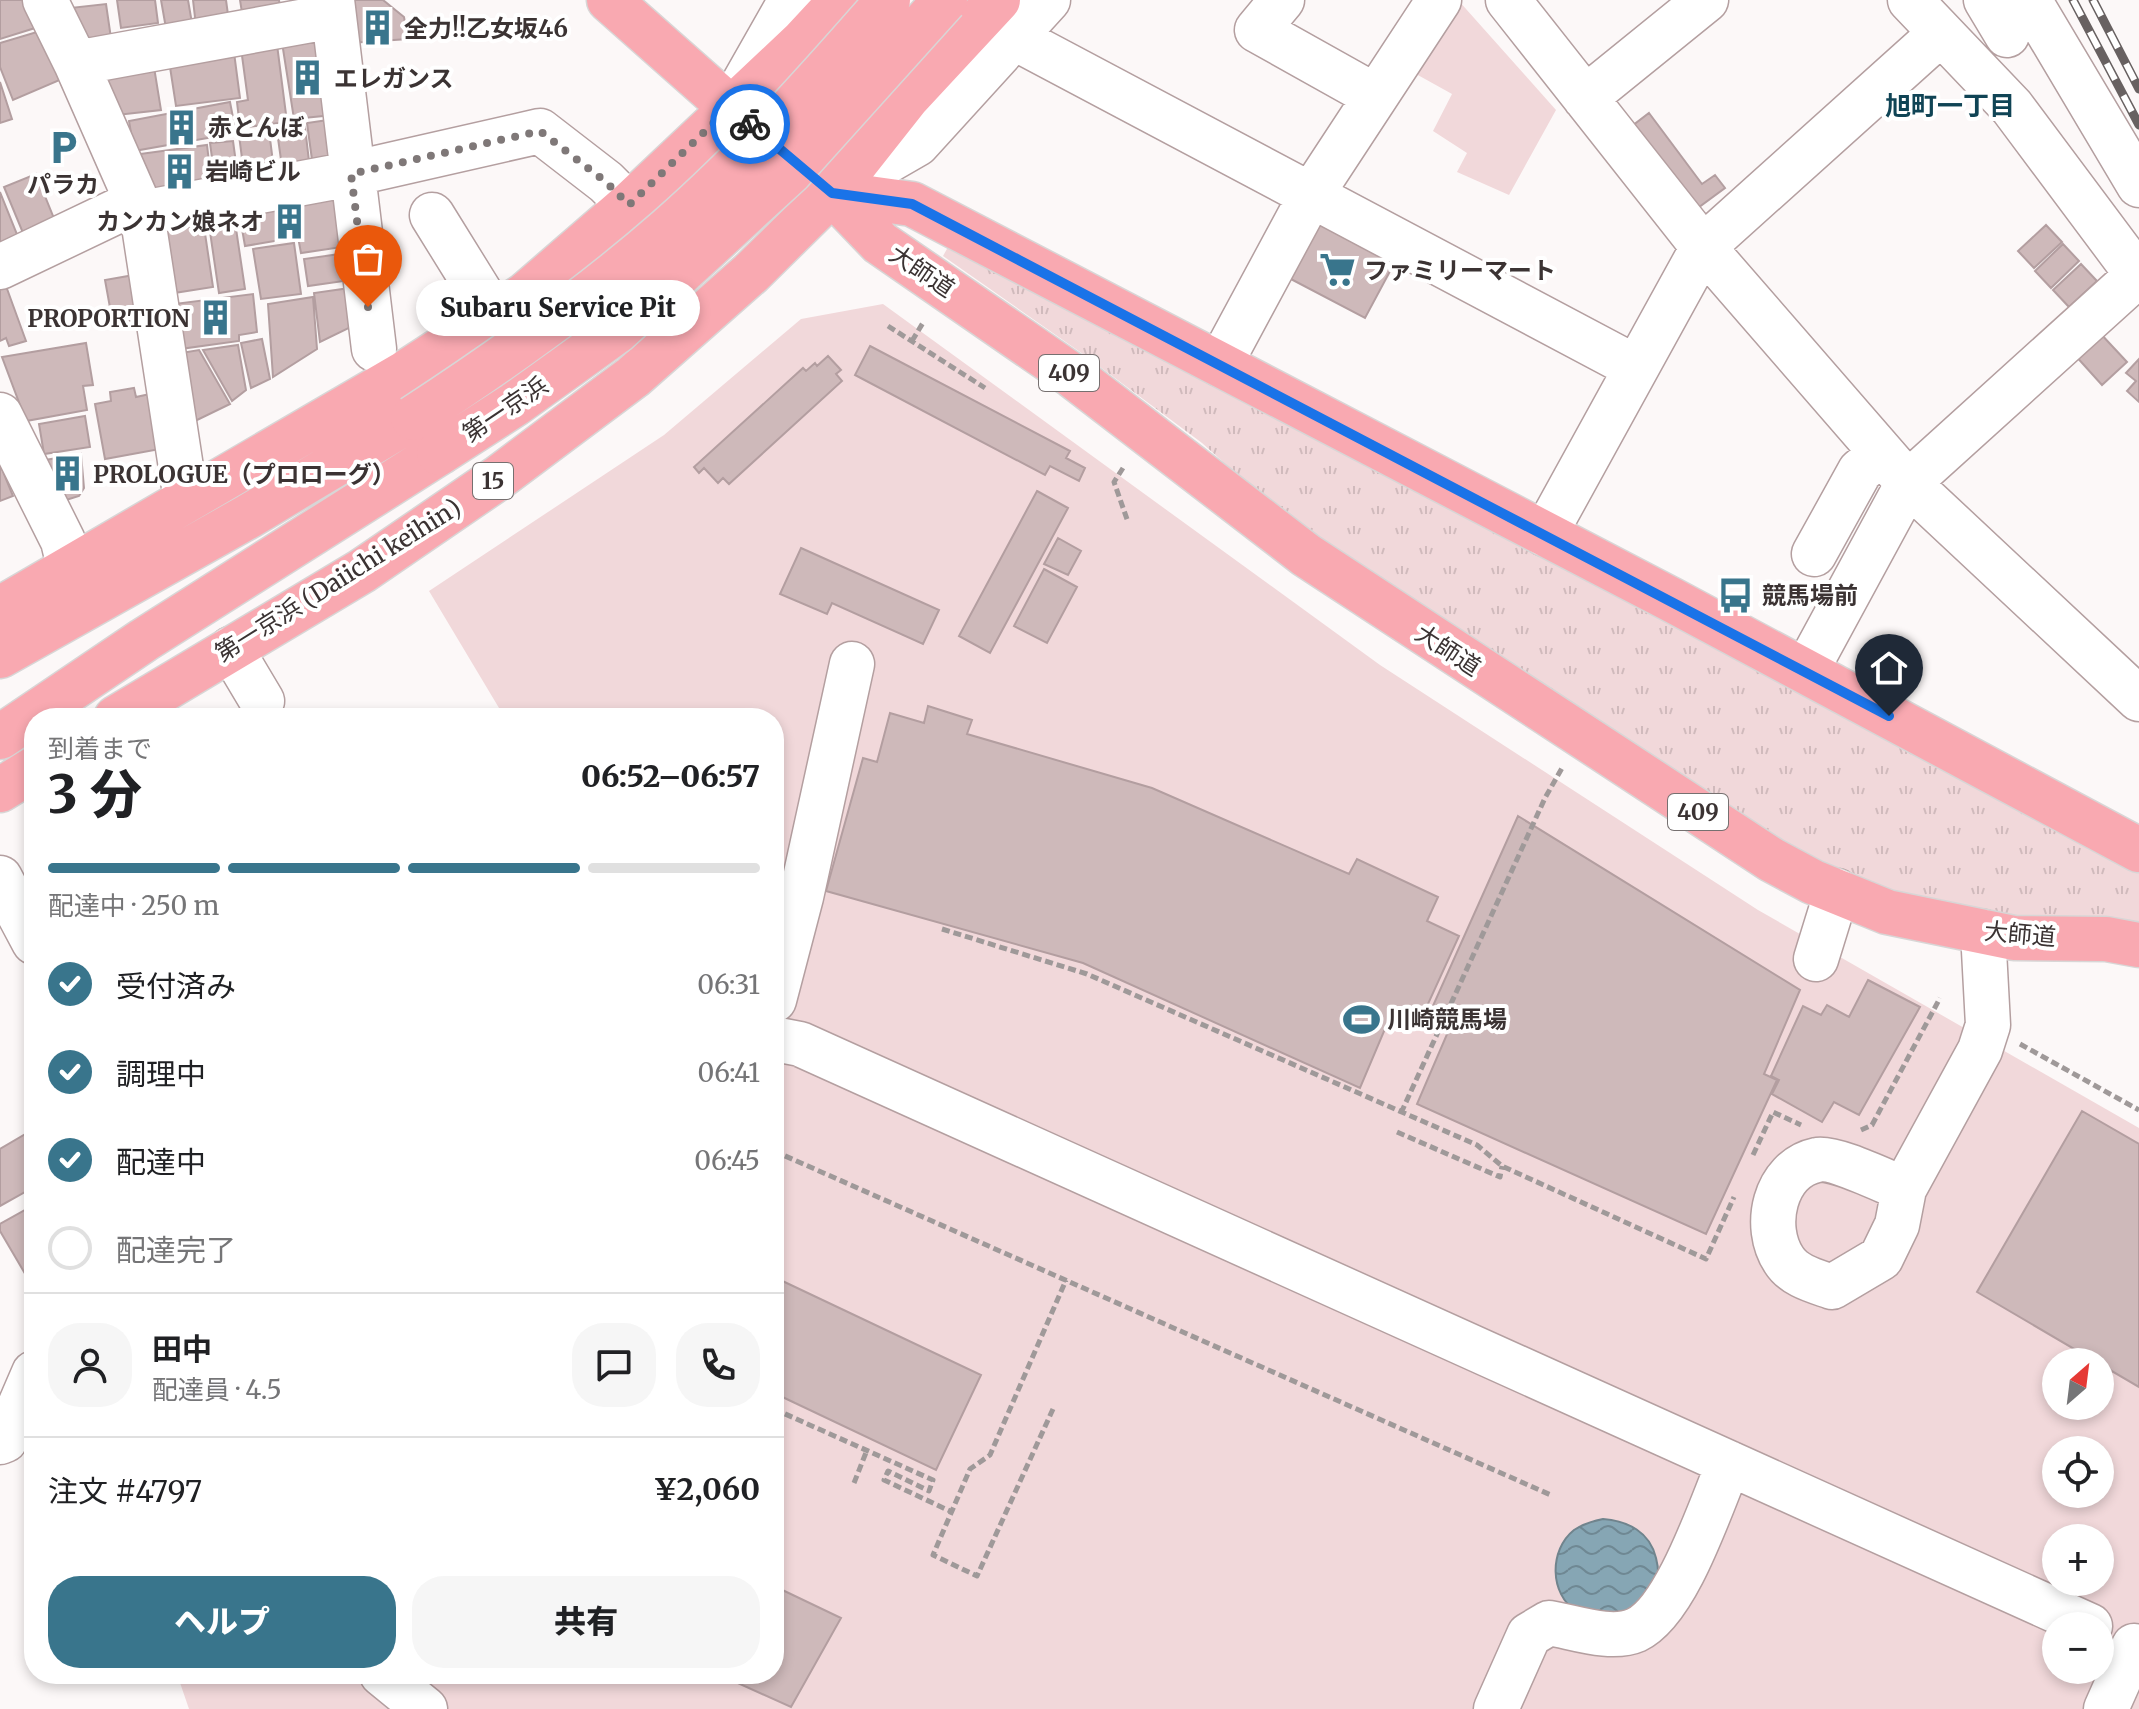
<!DOCTYPE html>
<html lang="ja">
<head>
<meta charset="utf-8">
<style>
  :root { --surface:#fff; --page:#f6f6f6; --text:#202124; --muted:#757577; --line:#e0e0e0; --accent:#39758c }
  body { margin:0; font-family:Merriweather,"Noto Sans JP",serif; background:var(--page); color:var(--text); height:100vh; display:flex; flex-direction:column; font-size:30px; white-space:nowrap }
  * { box-sizing:border-box; margin:0 }
  p { font-size:26px; color:var(--muted) }
  .icon { flex:none; width:44px; height:44px; fill:none; stroke:currentColor; stroke-width:2; stroke-linecap:round; stroke-linejoin:round }
  .map { position:relative; flex:1; overflow:hidden }
  .sheet { position:absolute; left:24px; top:708px; width:760px; height:976px; display:flex; flex-direction:column; background:var(--surface); border-radius:32px; box-shadow:0 4px 12px #0003 }
  .sheet>* { flex:none }
  .needle { width:52px; rotate:28deg }
  .controls { position:absolute; left:2042px; top:1348px; display:grid; gap:16px }
  .controls a { display:grid; place-items:center; width:72px; height:72px; border-radius:50%; background:var(--surface); box-shadow:0 4px 12px #0003; font-size:40px }
  .pin { position:absolute; display:grid; place-items:center; width:68px; height:68px; color:#fff; margin:-82px -34px; border-radius:50% 50% 50% 0; rotate:-45deg; box-shadow:0 0 8px #0007 }
  .pin .icon { rotate:45deg }
  .courier { position:absolute; display:grid; place-items:center; width:80px; height:80px; margin:-40px; border:6px solid #1a73e8; border-radius:50%; background:#fff; color:#222; box-shadow:0 2px 10px #0007 }
  .bubble { position:absolute; height:56px; border-radius:28px; background:var(--surface); box-shadow:0 4px 12px #0003; font-size:26px; font-weight:800; line-height:56px; text-align:center }
  .headline em { font-style:normal; font-weight:800 }
  .headline div { display:flex; flex-direction:column-reverse }
  .headline { display:flex; align-items:center; justify-content:space-between; height:136px; padding:0 24px }
  h1 { font-size:52px; font-weight:800; line-height:60px }
  .bar { display:grid; grid-template-columns:repeat(4,1fr); gap:12px 8px; align-content:center; height:96px; padding:0 24px }
  .bar i { height:10px; border-radius:6px; background:var(--line) }
  .bar .active { background:var(--accent) }
  .bar p { grid-column:span 4 }
  .line { display:flex; align-items:center; gap:20px; padding:0 24px; border-top:2px solid var(--line) }
  .line div { flex:1 }
  .round { display:grid; place-items:center; flex:none; width:84px; height:84px; border-radius:32px; background:var(--page) }
  ol { padding:0 24px; list-style:none }
  li { display:flex; align-items:center; gap:24px; height:88px }
  li p { margin-inline-start:auto }
  li .icon { padding:8px; border-radius:50%; background:var(--accent); color:#fff; stroke-width:4 }
  li:last-child { color:var(--muted) }
  li i { width:44px; height:44px; border:4px solid var(--line); border-radius:50% }
  .cta { display:flex; gap:16px; margin-top:auto; padding:16px 24px }
  .cta a { flex:1; height:92px; border-radius:32px; background:var(--accent); color:#fff; font-size:32px; font-weight:800; line-height:92px; text-align:center }
  .cta a+a { background:var(--page); color:var(--text) }
  .map>svg:first-child { display:block }
  .grass { fill:url(#grass-tufts) }
  .park { fill:#f1d8da; fill-rule:evenodd }
  .water { fill:url(#water-waves); stroke:#70848d; stroke-width:2 }
  .building { fill:#ceb9ba; stroke:#b39ea0; stroke-width:2 }
  .lines { fill:none; stroke-linecap:round; stroke-linejoin:round }
  .minor-casing { stroke:#b49fa0; stroke-width:47 }
  .highway-casing { stroke:#d8d6d6; stroke-width:47 }
  .path { stroke:#9f9999; stroke-width:5; stroke-dasharray:8 4; stroke-linecap:butt }
  .minor { stroke:#fff; stroke-width:44 }
  .highway { stroke:#f9a9b1; stroke-width:44 }
  .rail-casing { stroke:#686161; stroke-width:9 }
  .rail { stroke:#fff; stroke-width:6; stroke-dasharray:18; stroke-linecap:butt }
  .highway-bridge-casing { stroke:#d8d6d6; stroke-width:47; stroke-linecap:butt }
  .highway-bridge { stroke:#f9a9b1; stroke-width:44 }
  .done { stroke:#7f7878; stroke-width:8; stroke-dasharray:0 14.4 }
  .route { stroke:#1a73e8; stroke-width:10 }
  .labels { text-anchor:middle; dominant-baseline:central; stroke-width:8; stroke-linejoin:round; paint-order:stroke }
  .shield { fill:#fff; stroke:#767070; stroke-width:2 }
  .shield-label { font-size:22px; font-weight:bold; fill:#3b3333 }
  .poi-label { font-size:24px; font-weight:bold; fill:#3b3333; stroke:#fff; text-anchor:start }
  .street-label { font-size:24px; fill:#3b3333; stroke:#fff }
  .neighbourhood-label { font-size:26px; font-weight:bold; fill:#104455; stroke:#fff }
</style>
</head>
<body>
<div class="map">
<svg width="2139" height="1709" viewBox="0 0 2139 1709">
  <defs>
    <pattern id="grass-tufts" width="24" height="20" patternUnits="userSpaceOnUse" patternTransform="scale(2)"><rect width="24" height="20" fill="#f1d8da"/><path d="M3 7l-1-3M5 7V3M7 7l1-3M15 17l-1-3M17 17v-4M19 17l1-3" fill="none" stroke="#d0babc"/></pattern>
    <pattern id="water-waves" width="16" height="10" patternUnits="userSpaceOnUse" patternTransform="scale(2)"><rect width="16" height="10" fill="#86a6b4"/><path d="M0 5q4-4 8 0t8 0" fill="none" stroke="#6f8893"/></pattern>
  </defs>
  <rect width="100%" height="100%" fill="#fcf8f8"/>
  <path class="grass" d="M 953,238 L 2139,867 L 2139,927 L 1964,912 L 1841,876 L 1784,845 L 1300,531 L 1202,443 L 1080,352 L 943,256 Z"/>
  <path class="park" d="M 1458,0 L 1556,110 L 1509,195 L 1457,172 L 1467,153 L 1433,131 L 1452,94 L 1416,74 Z
    M 883,304 L 1380,665 L 1758,910 L 2139,1128 L 2139,1709 L 189,1709 L 177,1674 L 774,1674 L 774,718 L 505,718 L 429,591 L 664,435 L 801,319 ZM 2056,1362 L 2100,1362 L 2100,1406 L 2056,1406 ZM 2056,1450 L 2100,1450 L 2100,1494 L 2056,1494 ZM 2056,1538 L 2100,1538 L 2100,1582 L 2056,1582 ZM 2056,1626 L 2100,1626 L 2100,1670 L 2056,1670 Z"/>
  <path class="water" d="M 1603,1519 C 1628,1521 1650,1532 1656,1558 C 1658,1566 1660,1576 1656,1584 C 1650,1596 1635,1608 1626,1618 C 1612,1617 1588,1619 1577,1612 C 1549,1594 1549,1550 1574,1530 C 1583,1524 1593,1521 1603,1519 Z"/>
  <path class="building" d="M 0,0 L 26,0 L 35,28 L 0,39 Z
    M 117,0 L 155,0 L 158,23 L 121,28 Z
    M 161,0 L 188,0 L 193,29 L 167,34 Z
    M 193,0 L 226,0 L 229,22 L 196,26 Z
    M 240,0 L 279,0 L 281,14 L 243,19 Z
    M 348,0 L 383,0 L 404,17 L 408,39 L 350,43 Z
    M 106,4 L 112,45 L 86,47 L 70,8 Z
    M 47,29 L 62,79 L 13,100 L 0,67 L 0,43 Z
    M 281,36 L 326,40 L 333,115 L 294,119 Z
    M 276,37 L 287,122 L 240,128 L 237,102 L 248,100 L 240,41 Z
    M 233,45 L 240,98 L 176,106 L 168,54 Z
    M 153,61 L 161,110 L 117,115 L 99,69 Z
    M 0,82 L 12,119 L 0,123 Z
    M 230,102 L 236,133 L 134,151 L 129,121 Z
    M 1649,113 L 1702,184 L 1715,175 L 1725,188 L 1695,210 L 1632,126 Z
    M 335,119 L 341,163 L 313,167 L 307,123 Z
    M 305,127 L 310,170 L 283,174 L 277,131 Z
    M 269,131 L 275,178 L 245,182 L 239,135 Z
    M 233,141 L 239,185 L 216,188 L 210,143 Z
    M 207,145 L 212,187 L 158,195 L 140,154 Z
    M 36,174 L 55,221 L 23,233 L 4,187 Z
    M 332,190 L 342,247 L 301,253 L 298,237 L 245,246 L 238,206 Z
    M 0,192 L 18,237 L 0,244 Z
    M 203,220 L 213,287 L 174,293 L 164,225 Z
    M 235,222 L 245,289 L 219,293 L 209,225 Z
    M 1323,224 L 1395,262 L 1365,318 L 1287,277 L 1313,227 Z
    M 2046,225 L 2062,242 L 2034,268 L 2018,251 Z
    M 294,243 L 301,294 L 261,299 L 253,249 Z
    M 2063,244 L 2079,261 L 2051,288 L 2035,271 Z
    M 340,254 L 344,281 L 308,286 L 304,259 Z
    M 2081,264 L 2097,281 L 2069,307 L 2053,290 Z
    M 134,275 L 141,319 L 113,324 L 105,280 Z
    M 6,286 L 26,341 L 9,346 L 6,338 L 0,341 L 0,288 Z
    M 350,288 L 355,325 L 320,342 L 314,293 Z
    M 253,294 L 257,332 L 239,335 L 239,341 L 180,349 L 174,304 Z
    M 313,297 L 317,349 L 273,377 L 268,304 Z
    M 2099,332 L 2127,362 L 2102,385 L 2074,354 Z
    M 262,339 L 270,379 L 251,388 L 241,343 Z
    M 86,343 L 93,385 L 83,386 L 87,410 L 26,421 L 2,357 Z
    M 238,345 L 246,390 L 232,401 L 203,350 Z
    M 870,346 L 1070,451 L 1066,458 L 1085,468 L 1079,481 L 1050,466 L 1045,475 L 855,375 Z
    M 199,350 L 230,404 L 193,422 L 181,353 Z
    M 828,356 L 841,370 L 836,374 L 842,381 L 729,484 L 723,478 L 718,483 L 704,468 L 699,473 L 694,467 L 803,368 L 806,371 L 815,363 L 817,366 Z
    M 2139,359 L 2139,402 L 2127,391 L 2136,381 L 2126,373 Z
    M 134,388 L 136,397 L 150,394 L 160,449 L 105,459 L 95,404 L 111,401 L 110,392 Z
    M 85,416 L 90,447 L 44,454 L 39,424 Z
    M 81,454 L 84,488 L 79,496 L 66,500 L 45,460 Z
    M 0,464 L 13,496 L 0,501 Z
    M 1037,491 L 1068,508 L 990,653 L 959,636 Z
    M 1058,538 L 1081,551 L 1068,575 L 1044,564 Z
    M 801,548 L 939,610 L 923,644 L 832,603 L 827,614 L 780,594 Z
    M 1044,569 L 1077,587 L 1047,643 L 1014,626 Z
    M 928,706 L 972,720 L 967,734 L 1152,788 L 1349,874 L 1357,859 L 1438,897 L 1427,921 L 1459,936 L 1417,1028 L 1390,1017 L 1360,1088 L 1083,963 L 826,891 L 863,758 L 877,762 L 890,713 L 924,723 Z
    M 1518,816 L 1800,990 L 1764,1074 L 1777,1080 L 1706,1234 L 1417,1104 L 1454,1018 L 1432,1008 Z
    M 1868,980 L 1920,1007 L 1859,1115 L 1834,1102 L 1822,1122 L 1772,1094 L 1779,1080 L 1771,1076 L 1803,1006 L 1821,1015 L 1827,1005 L 1849,1017 Z
    M 2082,1111 L 2139,1144 L 2139,1387 L 1977,1292 Z
    M 34,1129 L 34,1187 L 0,1206 L 0,1149 Z
    M 34,1205 L 34,1289 L 0,1231 L 0,1224 Z
    M 774,1277 L 981,1375 L 936,1470 L 774,1393 Z
    M 774,1586 L 841,1618 L 791,1707 L 718,1674 L 774,1674 Z"/>
  <g class="lines">
    <defs>
      <path id="minor" d="M 45,0 L 76,63 L 142,213 L 186,500
        M 332,0 L 374,349
        M 1282,0 L 1257,30 L 1375,96
        M 1508,0 L 1703,247 L 1908,483 L 2139,699
        M 1910,0 L 2012,107 L 2139,277
        M 1986,0 L 2007,35
        M 2029,0 L 2139,185
        M 1015,38 L 1635,367
        M 76,63 L 333,16
        M 1585,98 L 1706,0
        M 733,102 L 791,0
        M 832,193 L 917,144 L 1048,0
        M 142,213 L 351,174 L 540,131 L 606,182 L 629,205
        M 432,215 L 494,315
        M 0,267 L 136,202
        M 1220,364 L 1311,195 L 1439,0
        M 0,415 L 63,541 L 70,570
        M 1545,534 L 1703,247 L 1941,33
        M 1814,554 L 1860,471 L 1882,453
        M 231,649 L 262,701
        M 1806,671 L 1908,483 L 2139,274
        M 0,878 L 34,942
        M 1816,959 L 1837,891
        M 774,1000 L 801,897 L 852,664
        M 774,1039 L 800,1044 L 2090,1626
        M 1904,1189 C 1886,1182 1833,1156 1817,1160 C 1774,1169 1762,1227 1784,1260 C 1794,1276 1815,1281 1832,1287 L 1881,1258 L 1897,1225 L 1904,1189 L 1980,1050 L 1988,1025 L 1983,932
        M 0,1442 L 5,1440 L 34,1373
        M 382,1674 L 425,1709
        M 1496,1709 L 1529,1635 L 1549,1623 C 1574,1627 1611,1641 1636,1630 C 1677,1611 1711,1505 1729,1463
        M 2106,1709 L 2134,1646"/>
      <path id="highway" d="M 609,0 L 730,107 L 832,193 L 880,243 L 1073,376 L 1306,555 L 1772,860 L 1813,882 L 1887,912 L 2014,938 L 2106,939 L 2139,945
        M 832,193 L 912,204 L 1672,600 L 2139,850
        M 0,609 L 405,373 L 525,295 L 629,205 L 803,41 L 841,0
        M 0,656 L 249,516 L 413,418
        M 116,718 L 362,571 L 498,478 L 633,377 L 751,273 L 832,193 L 907,98 L 998,0
        M 0,737 L 144,640 L 439,453
        M 0,790 L 34,769"/>
    </defs>
    <use href="#minor" class="minor-casing"/>
    <use href="#highway" class="highway-casing"/>
    <path class="path" d="M 888,326 L 985,388
      M 912,341 L 924,321
      M 1123,468 L 1114,482 L 1128,522
      M 942,929 L 1087,974 L 1477,1145 L 1502,1166 L 1706,1259 L 1734,1197
      M 2020,1044 L 2139,1110
      M 1401,1113 L 1545,798 L 1562,768
      M 1861,1130 L 1872,1125 L 1940,998
      M 1397,1132 L 1500,1177 L 1502,1166
      M 774,1151 L 1553,1496
      M 1753,1155 L 1773,1112 L 1801,1125
      M 774,1409 L 933,1480 L 929,1491 L 888,1471 L 884,1480 L 952,1512
      M 1053,1409 L 977,1576 L 933,1555 L 970,1469 L 990,1455 L 1066,1280
      M 854,1483 L 867,1450"/>
    <use href="#minor" class="minor"/>
    <use href="#highway" class="highway"/>
    <defs>
      <path id="rail" d="M 2073,0 L 2139,125
        M 2093,0 L 2139,89"/>
    </defs>
    <use href="#rail" class="rail-casing"/>
    <use href="#rail" class="rail"/>
    <defs>
      <path id="highway-bridge" d="M 413,418 C 502,360 588,299 668,229 C 748,159 819,79 888,0
        M 439,453 L 515,404 L 617,331 L 790,172 L 945,0"/>
    </defs>
    <use href="#highway-bridge" class="highway-bridge-casing"/>
    <use href="#highway-bridge" class="highway-bridge"/>
  </g>
  <g class="lines">
    <path class="done" d="M 368,307 L 351,174 L 540,131 L 606,182 L 629,205 L 730,107 L 750,124"/>
    <path class="route" d="M 750,124 L 832,193 L 912,204 L 1889,716"/>
  </g>
  <defs>
    <symbol id="building-bare" viewBox="-9 -9 18 18"><path d="M-4-6H4V6H1V3H-1V6H-4ZM-2.5-4.3h1.7v1.8h-1.7ZM.8-4.3h1.7v1.8H.8ZM-2.5-1h1.7V.8h-1.7ZM.8-1h1.7V.8H.8Z" fill="#39758c" stroke="#fff" stroke-width="2.5" paint-order="stroke"/></symbol>
    <symbol id="parking-bare" viewBox="-9 -9 18 18"><path d="M-3.5-5.5H1a3.5 3.5 0 0 1 0 7H-1V5.5H-3.5ZM-1-3.4V-.6H.8a1.4 1.4 0 0 0 0-2.8Z" fill="#39758c" stroke="#fff" stroke-width="2.5" paint-order="stroke"/></symbol>
    <symbol id="supermarket-bare" viewBox="-9 -9 18 18"><path d="M-6-5.5h2.5l.6 2H6L4.5 2H-2.5L-4.4-4H-6ZM-1.5 3.2a1.3 1.3 0 1 0 .1 0ZM3 3.2a1.3 1.3 0 1 0 .1 0Z" fill="#39758c" stroke="#fff" stroke-width="2.5" paint-order="stroke"/></symbol>
    <symbol id="bus-bare" viewBox="-9 -9 18 18"><path d="M-5-6H5V4H4V6H2V4H-2V6H-4V4H-5ZM-3.5-4V0h7V-4ZM-3.5 1.2v1.5H-2V1.2ZM2 1.2v1.5H3.5V1.2Z" fill="#39758c" stroke="#fff" stroke-width="2.5" paint-order="stroke"/></symbol>
    <symbol id="stadium-bare" viewBox="-9 -9 18 18"><path d="M0-5a6.5 5 0 1 0 0 10a6.5 5 0 1 0 0-10ZM-3.5-1.8h7v3.6h-7Z" fill="#39758c" stroke="#fff" stroke-width="2.5" paint-order="stroke"/></symbol>
  </defs>
  <g fill-rule="evenodd">
    <use href="#building-bare" x="352" y="2" width="51" height="51"/>
    <use href="#building-bare" x="282" y="52" width="51" height="51"/>
    <use href="#building-bare" x="156" y="102" width="51" height="51"/>
    <use href="#parking-bare" x="38" y="122" width="51" height="51"/>
    <use href="#building-bare" x="154" y="146" width="51" height="51"/>
    <use href="#building-bare" x="264" y="196" width="51" height="51"/>
    <use href="#supermarket-bare" x="1312" y="244" width="51" height="51"/>
    <use href="#building-bare" x="190" y="292" width="51" height="51"/>
    <use href="#building-bare" x="42" y="448" width="51" height="51"/>
    <use href="#bus-bare" x="1710" y="570" width="51" height="51"/>
    <use href="#stadium-bare" x="1336" y="994" width="51" height="51"/>
  </g>
  <g class="labels">
    <g class="shield">
      <rect x="1039" y="355" width="60" height="36" rx="6"/>
      <rect x="473" y="463" width="40" height="36" rx="6"/>
      <rect x="1668" y="794" width="60" height="36" rx="6"/>
    </g>
    <g class="shield-label">
      <text x="1069" y="373">409</text>
      <text x="493" y="481">15</text>
      <text x="1698" y="812">409</text>
    </g>
    <g class="poi-label">
      <text x="404" y="28">全力!!乙女坂46</text>
      <text x="334" y="78">エレガンス</text>
      <text x="208" y="127">赤とんぼ</text>
      <text x="205" y="171">岩崎ビル</text>
      <text x="63" y="184" text-anchor="middle">パラカ</text>
      <text x="264" y="221" text-anchor="end">カンカン娘ネオ</text>
      <text x="1364" y="270">ファミリーマート</text>
      <text x="190" y="318" text-anchor="end">PROPORTION</text>
      <text x="93" y="474">PROLOGUE（プロローグ）</text>
      <text x="1762" y="595">競馬場前</text>
      <text x="1387" y="1019">川崎競馬場</text>
    </g>
    <g class="street-label">
      <text transform="translate(922 271) rotate(34)">大師道</text>
      <text transform="translate(505 409) rotate(-34)">第一京浜</text>
      <text transform="translate(338 580) rotate(-32)">第一京浜 (Daiichi keihin)</text>
      <text transform="translate(1448 650) rotate(33)">大師道</text>
      <text transform="translate(2020 934) rotate(5)">大師道</text>
    </g>
    <g class="neighbourhood-label">
      <text x="1950" y="105">旭町一丁目</text>
    </g>
  </g>
</svg>
<div class="controls">
<a><svg class="needle" viewBox="-14 -14 28 28"><path d="M0-13l5 13h-10z" fill="#e53935"/><path d="M0 13l5-13h-10z" fill="#757577"/></svg></a>
<a><svg class="icon" aria-label="locate" viewBox="0 0 24 24"><circle cx="12" cy="12" r="6"/><path d="M12 2v4M12 18v4M2 12h4M18 12h4"/></svg></a>
<a>+</a>
<a>−</a>
</div>
<div class="pin" style="left:368px;top:307px;background:#ea580c"><svg class="icon" aria-label="bag" viewBox="0 0 24 24"><path d="M5 8h14l-1 12H6zM9 8a3 3 0 0 1 6 0"/></svg></div>
<div class="pin" style="left:1889px;top:716px;background:#1f2937"><svg class="icon" aria-label="home" viewBox="0 0 24 24"><path d="M3 11l9-7 9 7M6 9v11h12V9"/></svg></div>
<div class="courier" style="left:750px;top:124px"><svg class="icon" aria-label="bike" viewBox="0 0 24 24"><circle cx="6" cy="16" r="4"/><circle cx="18" cy="16" r="4"/><path d="M6 16l4-8h5l3 8M10 8l3 8H6M13 5h3"/></svg></div>
<div class="bubble" style="left:416px;top:280px;width:284px">Subaru Service Pit</div>
<section class="sheet">
<div class="headline"><div><h1>3 分</h1><p>到着まで</p></div><em>06:52–06:57</em></div>
<div class="bar"><i class="active"></i><i class="active"></i><i class="active"></i><i></i><p>配達中 · 250 m</p></div>
<ol>
<li><svg class="icon" aria-label="check" viewBox="0 0 24 24"><path d="M5 12l5 5 9-10"/></svg>受付済み<p>06:31</p></li>
<li><svg class="icon" aria-label="check" viewBox="0 0 24 24"><path d="M5 12l5 5 9-10"/></svg>調理中<p>06:41</p></li>
<li><svg class="icon" aria-label="check" viewBox="0 0 24 24"><path d="M5 12l5 5 9-10"/></svg>配達中<p>06:45</p></li>
<li><i></i>配達完了</li>
</ol>
<div class="line" style="height:144px"><a class="round"><svg class="icon" aria-label="person" viewBox="0 0 24 24"><circle cx="12" cy="8" r="4"/><path d="M4 21q1-7 8-7t8 7"/></svg></a><div><b>田中</b><p>配達員 · 4.5</p></div><a class="round"><svg class="icon" aria-label="chat" viewBox="0 0 24 24"><path d="M4 5h16v11H9l-5 4z"/></svg></a><a class="round"><svg class="icon" aria-label="phone" viewBox="0 0 24 24"><path d="M5 4h4l2 5-3 2q2 4 5 5l2-3 5 2v4C11 20 4 13 5 4z"/></svg></a></div>
<div class="line" style="height:104px"><div>注文 #4797</div><b>¥2,060</b></div>
<div class="cta"><a>ヘルプ</a><a>共有</a></div>
</section>
</div>
</body>
</html>
